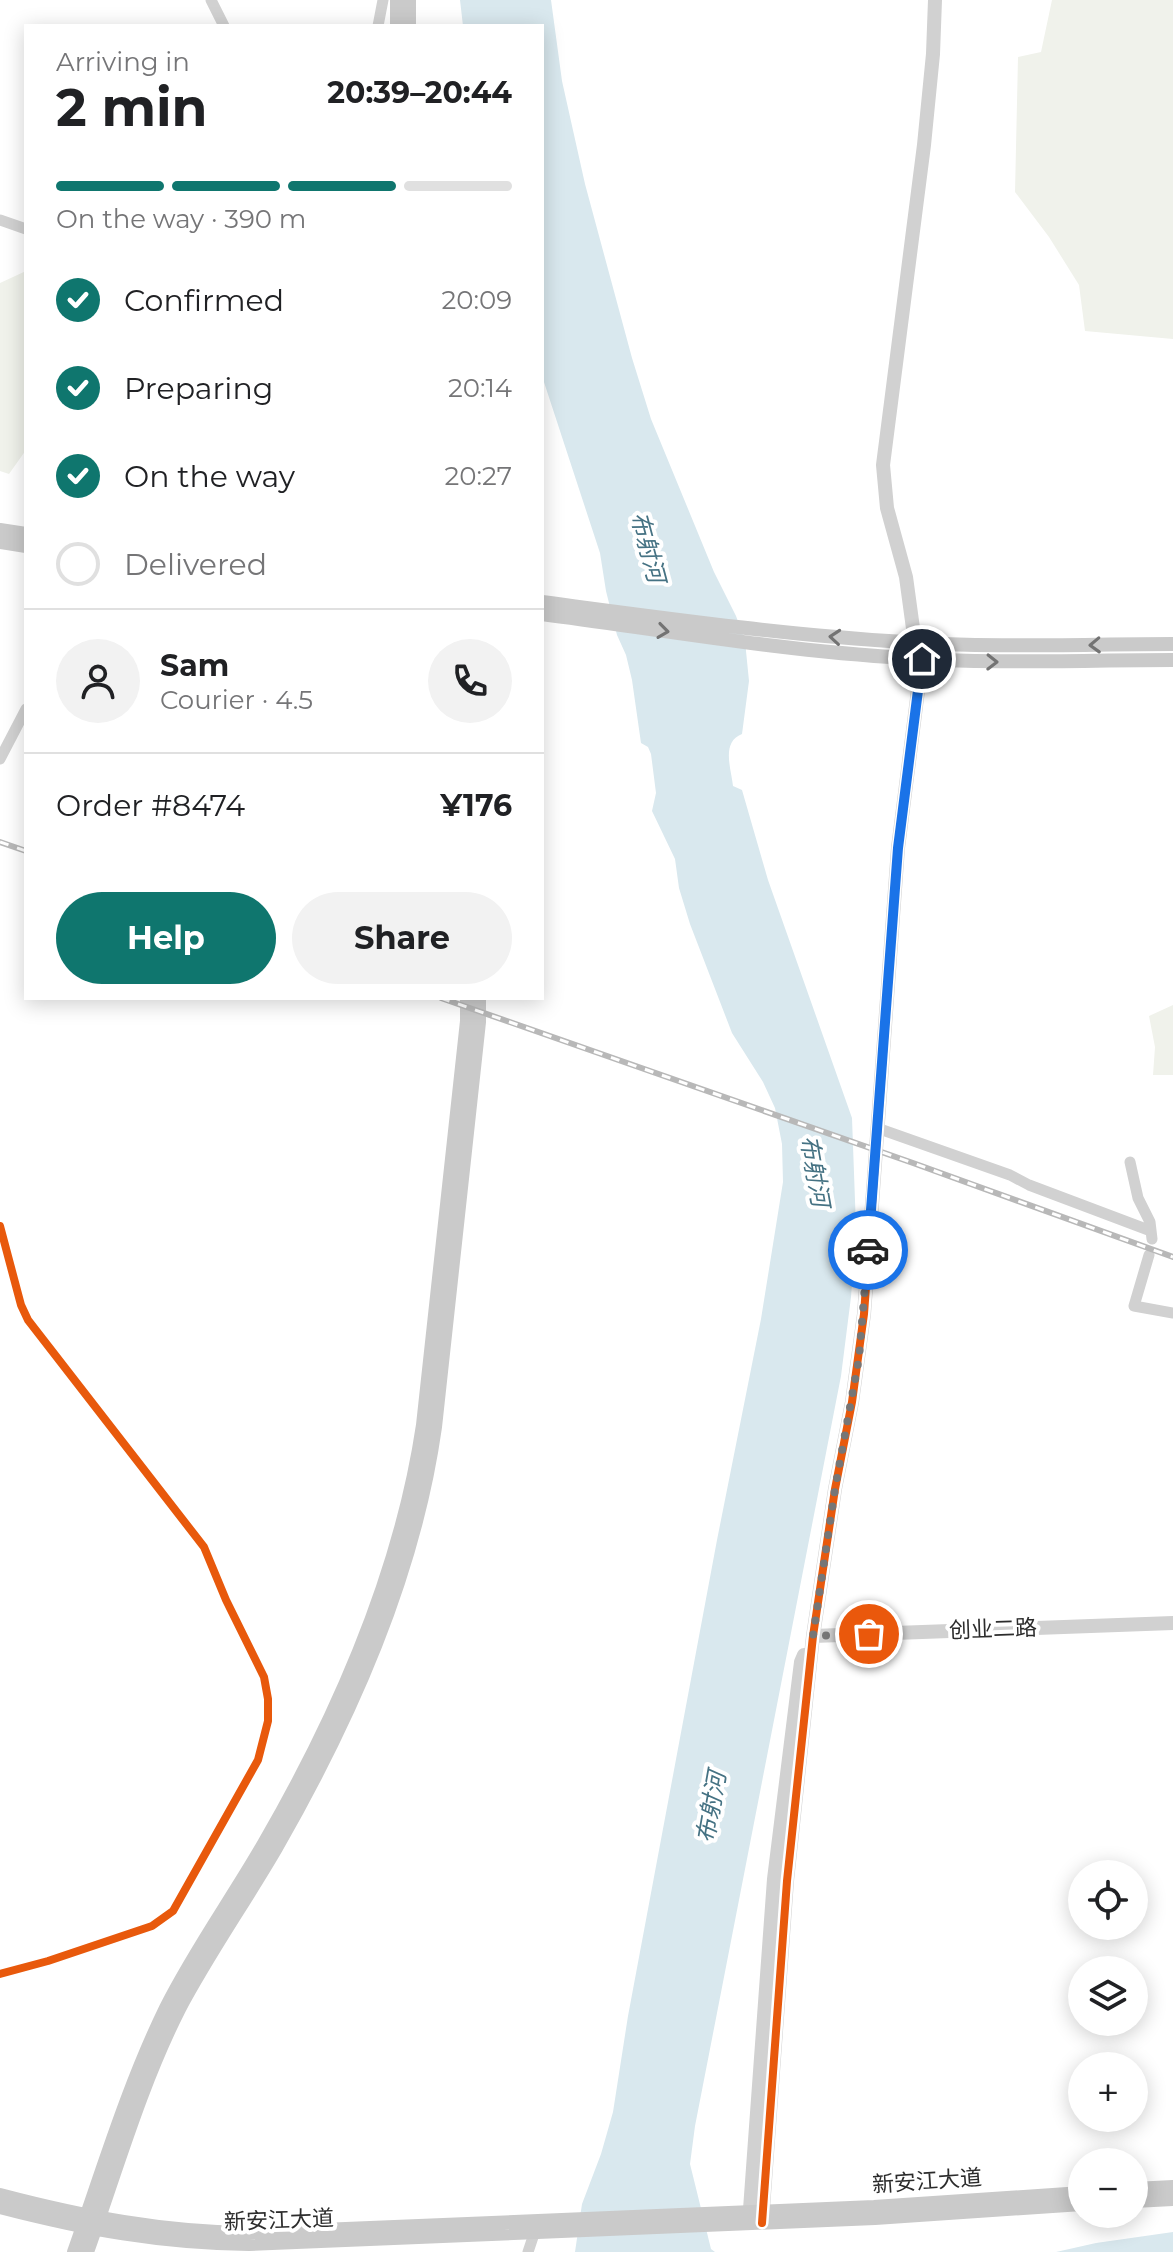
<!DOCTYPE html>
<html lang="en">
<head>
<meta charset="utf-8">
<style>
  :root { --surface:#fff; --page:#f2f2f2; --text:#202124; --muted:#757577; --line:#e0e0e0; --accent:#0f766e }
  body { margin:0; font-family:Montserrat,"Noto Sans SC",sans-serif; background:var(--page); color:var(--text); height:100vh; display:flex; flex-direction:column; font-size:30px; white-space:nowrap }
  * { box-sizing:border-box; margin:0 }
  p { font-size:26px; color:var(--muted) }
  .icon { flex:none; width:44px; height:44px; fill:none; stroke:currentColor; stroke-width:2; stroke-linecap:round; stroke-linejoin:round }
  .map { position:relative; flex:1; overflow:hidden }
  .sheet { position:absolute; left:24px; top:24px; width:520px; height:976px; display:flex; flex-direction:column; background:var(--surface); border-radius:0px; box-shadow:0 4px 20px #0003 }
  .sheet>* { flex:none }
  .buttons { position:absolute; left:1068px; top:1860px; display:grid; gap:16px }
  .buttons a { display:grid; place-items:center; width:80px; height:80px; border-radius:50%; background:var(--surface); box-shadow:0 4px 20px #0003; font-size:40px }
  .pin { position:absolute; display:grid; place-items:center; width:68px; height:68px; color:#fff; margin:-34px; border:4px solid #fff; border-radius:50%; box-shadow:0 2px 8px #0007 }
  .courier { position:absolute; display:grid; place-items:center; width:80px; height:80px; margin:-40px; border:6px solid #1a73e8; border-radius:50%; background:#fff; color:#222; box-shadow:0 2px 10px #0007 }
  .summary em { font-style:normal; font-weight:700 }
  .summary div { display:flex; flex-direction:column-reverse }
  .summary { display:flex; align-items:center; justify-content:space-between; height:136px; padding:0 32px }
  h1 { font-size:52px; font-weight:700; line-height:60px }
  .bar { display:grid; grid-template-columns:repeat(4,1fr); gap:12px 8px; align-content:center; height:96px; padding:0 32px }
  .bar i { height:10px; border-radius:6px; background:var(--line) }
  .bar .current { background:var(--accent) }
  .bar p { grid-column:span 4 }
  .line { display:flex; align-items:center; gap:20px; padding:0 32px; border-top:2px solid var(--line) }
  .line div { flex:1 }
  .round { display:grid; place-items:center; flex:none; width:84px; height:84px; border-radius:42px; background:var(--page) }
  ol { padding:0 32px; list-style:none }
  li { display:flex; align-items:center; gap:24px; height:88px }
  li p { margin-inline-start:auto }
  li .icon { padding:8px; border-radius:50%; background:var(--accent); color:#fff; stroke-width:4 }
  li:last-child { color:var(--muted) }
  li i { width:44px; height:44px; border:4px solid var(--line); border-radius:50% }
  .cta { display:flex; gap:16px; margin-top:auto; padding:16px 32px }
  .cta a { flex:1; height:92px; border-radius:48px; background:var(--accent); color:#fff; font-size:32px; font-weight:700; line-height:92px; text-align:center }
  .cta a+a { background:var(--page); color:var(--text) }
  .map>svg:first-child { display:block }
  .green { fill:#f0f2eb }
  .water { fill:#d9e8ee }
  .lines { fill:none; stroke-linecap:round; stroke-linejoin:round }
  .minor { stroke:#d1d1d1; stroke-width:11 }
  .tertiary { stroke:#d1d1d1; stroke-width:14 }
  .secondary { stroke:#cacaca; stroke-width:14 }
  .rail-casing { stroke:#b8b8b8; stroke-width:6 }
  .rail { stroke:#fff; stroke-width:3; stroke-dasharray:9; stroke-linecap:butt }
  .cycleway-casing { stroke:#fff; stroke-width:13 }
  .cycleway { stroke:#e8590c; stroke-width:8 }
  .oneway { stroke:#737373 }
  .done { stroke:#767676; stroke-width:8; stroke-dasharray:0 14.4 }
  .route { stroke:#1a73e8; stroke-width:10 }
  .labels { text-anchor:middle; dominant-baseline:central; stroke-width:8; stroke-linejoin:round; paint-order:stroke }
  .street-label { font-size:22px; fill:#2c2c2c; stroke:#fff }
  .water-label { font-size:24px; font-style:italic; fill:#457283; stroke:#fff }
</style>
</head>
<body>
<div class="map">
<svg width="1173" height="2252" viewBox="0 0 1173 2252">
  <rect width="100%" height="100%" fill="#fff"/>
  <path class="green" d="M 1052,0 L 1173,0 L 1173,339 L 1085,331 L 1079,285 L 1049,237 L 1015,192 L 1018,57 L 1041,52 Z
    M 26,271 L 26,450 L 9,474 L 0,471 L 0,283 Z
    M 1173,1005 L 1173,1075 L 1153,1075 L 1155,1047 L 1149,1016 Z"/>
  <path class="water" d="M 460,0 L 551,0 L 562,81 L 585,184 L 632,358 L 651,419 L 714,572 L 736,616 L 745,641 L 749,681 L 742,734 C 721,742 731,768 733,786 L 742,790 L 768,880 L 852,1118 L 856,1228 L 851,1297 L 841,1376 L 695,2126 L 690,2164 L 711,2249 L 715,2252 L 575,2252 L 582,2204 L 601,2154 L 613,2112 L 628,2016 L 717,1540 L 761,1319 L 783,1182 L 782,1144 L 775,1108 L 763,1082 L 732,1033 L 690,924 L 679,888 L 675,859 L 652,811 L 656,793 L 651,754 L 648,747 L 641,743 L 632,680 L 626,655 L 617,635 L 606,591 L 600,553 L 542,376 L 542,26 L 463,26 Z
    M 1173,2232 L 1173,2252 L 1056,2252 L 1096,2243 Z"/>
  <g class="lines">
    <path class="minor" d="M 211,0 L 224,26
      M 378,26 L 383,0
      M 0,220 L 26,229
      M 0,759 L 26,709
      M 877,1128 L 1010,1175 L 1029,1185 L 1151,1231
      M 1130,1162 L 1138,1198 L 1150,1222 L 1152,1239
      M 0,1226 L 21,1305 L 28,1320 L 204,1547 L 226,1600 L 264,1677 L 268,1699 L 268,1721 L 258,1760 L 173,1911 L 152,1926 L 48,1961 L 0,1974
      M 1149,1255 L 1134,1306 L 1173,1313
      M 528,2252 L 535,2231"/>
    <path class="tertiary" d="M 915,643 L 906,577 L 887,508 L 883,465 L 924,145 L 933,54 L 935,0
      M 813,1636 L 1173,1623
      M 762,2222 L 787,1881 L 813,1636 L 835,1489 L 852,1402 L 864,1314 L 898,848 L 922,659
      M 749,2223 L 774,1879 L 801,1662 L 804,1655"/>
    <path class="secondary" d="M 397,0 L 397,26
      M 409,0 L 409,26
      M 0,530 L 26,534
      M 0,542 L 26,546
      M 542,602 C 663,618 784,635 905,642 C 995,648 1084,644 1173,644
      M 542,614 C 663,630 783,651 905,658 C 994,664 1083,660 1173,660
      M 1134,2189 L 1173,2187
      M 0,2195 C 84,2217 162,2232 249,2233 L 874,2207 L 1082,2193
      M 1134,2201 L 1173,2199
      M 0,2207 C 85,2229 160,2243 249,2244 L 875,2218 L 1082,2204
      M 74,2252 C 103,2170 128,2086 166,2008 C 195,1950 233,1898 265,1842 C 339,1714 401,1573 423,1425 L 467,1021 L 467,998
      M 87,2252 C 116,2171 140,2086 179,2009 C 208,1954 244,1903 276,1848 C 350,1719 414,1576 435,1427 L 479,1022 L 479,998"/>
    <defs>
      <path id="rail" d="M 0,842 L 26,851
        M 441,998 L 913,1163 L 1173,1257"/>
    </defs>
    <use href="#rail" class="rail-casing"/>
    <use href="#rail" class="rail"/>
    <defs>
      <path id="cycleway" d="M 0,1226 L 21,1305 L 28,1320 L 204,1547 L 226,1600 L 264,1677 L 268,1699 L 268,1721 L 258,1760 L 173,1911 L 152,1926 L 48,1961 L 0,1974
        M 762,2223 L 787,1881 L 813,1636 L 835,1489 L 852,1402 L 864,1314 L 898,848 L 922,659"/>
    </defs>
    <use href="#cycleway" class="cycleway-casing"/>
    <use href="#cycleway" class="cycleway"/>
  </g>
  <defs><path id="oneway-chevron" d="M-2-3.5L2.5 0L-2 3.5" fill="none" stroke-width="1.6" stroke-linecap="round" stroke-linejoin="round" transform="scale(2)"/></defs>
  <g class="oneway">
    <use href="#oneway-chevron" transform="translate(663 631) rotate(8)"/>
    <use href="#oneway-chevron" transform="translate(835 637) rotate(-175)"/>
    <use href="#oneway-chevron" transform="translate(1095 645) rotate(178)"/>
    <use href="#oneway-chevron" transform="translate(992 662) rotate(1)"/>
  </g>
  <g class="lines">
    <path class="done" d="M 868,1250 L 859,1358 L 835,1489 L 813,1636 L 869,1634"/>
    <path class="route" d="M 868,1250 L 898,848 L 922,659"/>
  </g>
  <g class="labels">
    <g class="street-label">
      <text transform="translate(993 1629) rotate(-2)">创业二路</text>
      <text transform="translate(927 2181) rotate(-4)">新安江大道</text>
      <text transform="translate(279 2220) rotate(-2)">新安江大道</text>
    </g>
    <g class="water-label">
      <text transform="translate(648 547) rotate(75)">布射河</text>
      <text transform="translate(815 1171) rotate(80)">布射河</text>
      <text transform="translate(711 1807) rotate(-80)">布射河</text>
    </g>
  </g>
</svg>
<div class="buttons">
<a><svg class="icon" aria-label="locate" viewBox="0 0 24 24"><circle cx="12" cy="12" r="6"/><path d="M12 2v4M12 18v4M2 12h4M18 12h4"/></svg></a>
<a><svg class="icon" aria-label="layers" viewBox="0 0 24 24"><path d="M12 4l9 5-9 5-9-5zM3 14l9 5 9-5"/></svg></a>
<a>+</a>
<a>−</a>
</div>
<div class="pin" style="left:869px;top:1634px;background:#ea580c"><svg class="icon" aria-label="bag" viewBox="0 0 24 24"><path d="M5 8h14l-1 12H6zM9 8a3 3 0 0 1 6 0"/></svg></div>
<div class="pin" style="left:922px;top:659px;background:#1f2937"><svg class="icon" aria-label="home" viewBox="0 0 24 24"><path d="M3 11l9-7 9 7M6 9v11h12V9"/></svg></div>
<div class="courier" style="left:868px;top:1250px"><svg class="icon" aria-label="car" viewBox="0 0 24 24"><path d="M5 17H2v-5l4-1 3-4h7l3 4 3 1v5h-3M9 17h6M6 11h13"/><circle cx="7" cy="17" r="2"/><circle cx="17" cy="17" r="2"/></svg></div>
<section class="sheet">
<div class="summary"><div><h1>2 min</h1><p>Arriving in</p></div><em>20:39–20:44</em></div>
<div class="bar"><i class="current"></i><i class="current"></i><i class="current"></i><i></i><p>On the way · 390 m</p></div>
<ol>
<li><svg class="icon" aria-label="check" viewBox="0 0 24 24"><path d="M5 12l5 5 9-10"/></svg>Confirmed<p>20:09</p></li>
<li><svg class="icon" aria-label="check" viewBox="0 0 24 24"><path d="M5 12l5 5 9-10"/></svg>Preparing<p>20:14</p></li>
<li><svg class="icon" aria-label="check" viewBox="0 0 24 24"><path d="M5 12l5 5 9-10"/></svg>On the way<p>20:27</p></li>
<li><i></i>Delivered</li>
</ol>
<div class="line" style="height:144px"><a class="round"><svg class="icon" aria-label="person" viewBox="0 0 24 24"><circle cx="12" cy="8" r="4"/><path d="M4 21q1-7 8-7t8 7"/></svg></a><div><b>Sam</b><p>Courier · 4.5</p></div><a class="round"><svg class="icon" aria-label="phone" viewBox="0 0 24 24"><path d="M5 4h4l2 5-3 2q2 4 5 5l2-3 5 2v4C11 20 4 13 5 4z"/></svg></a></div>
<div class="line" style="height:104px"><div>Order #8474</div><b>¥176</b></div>
<div class="cta"><a>Help</a><a>Share</a></div>
</section>
</div>
</body>
</html>
